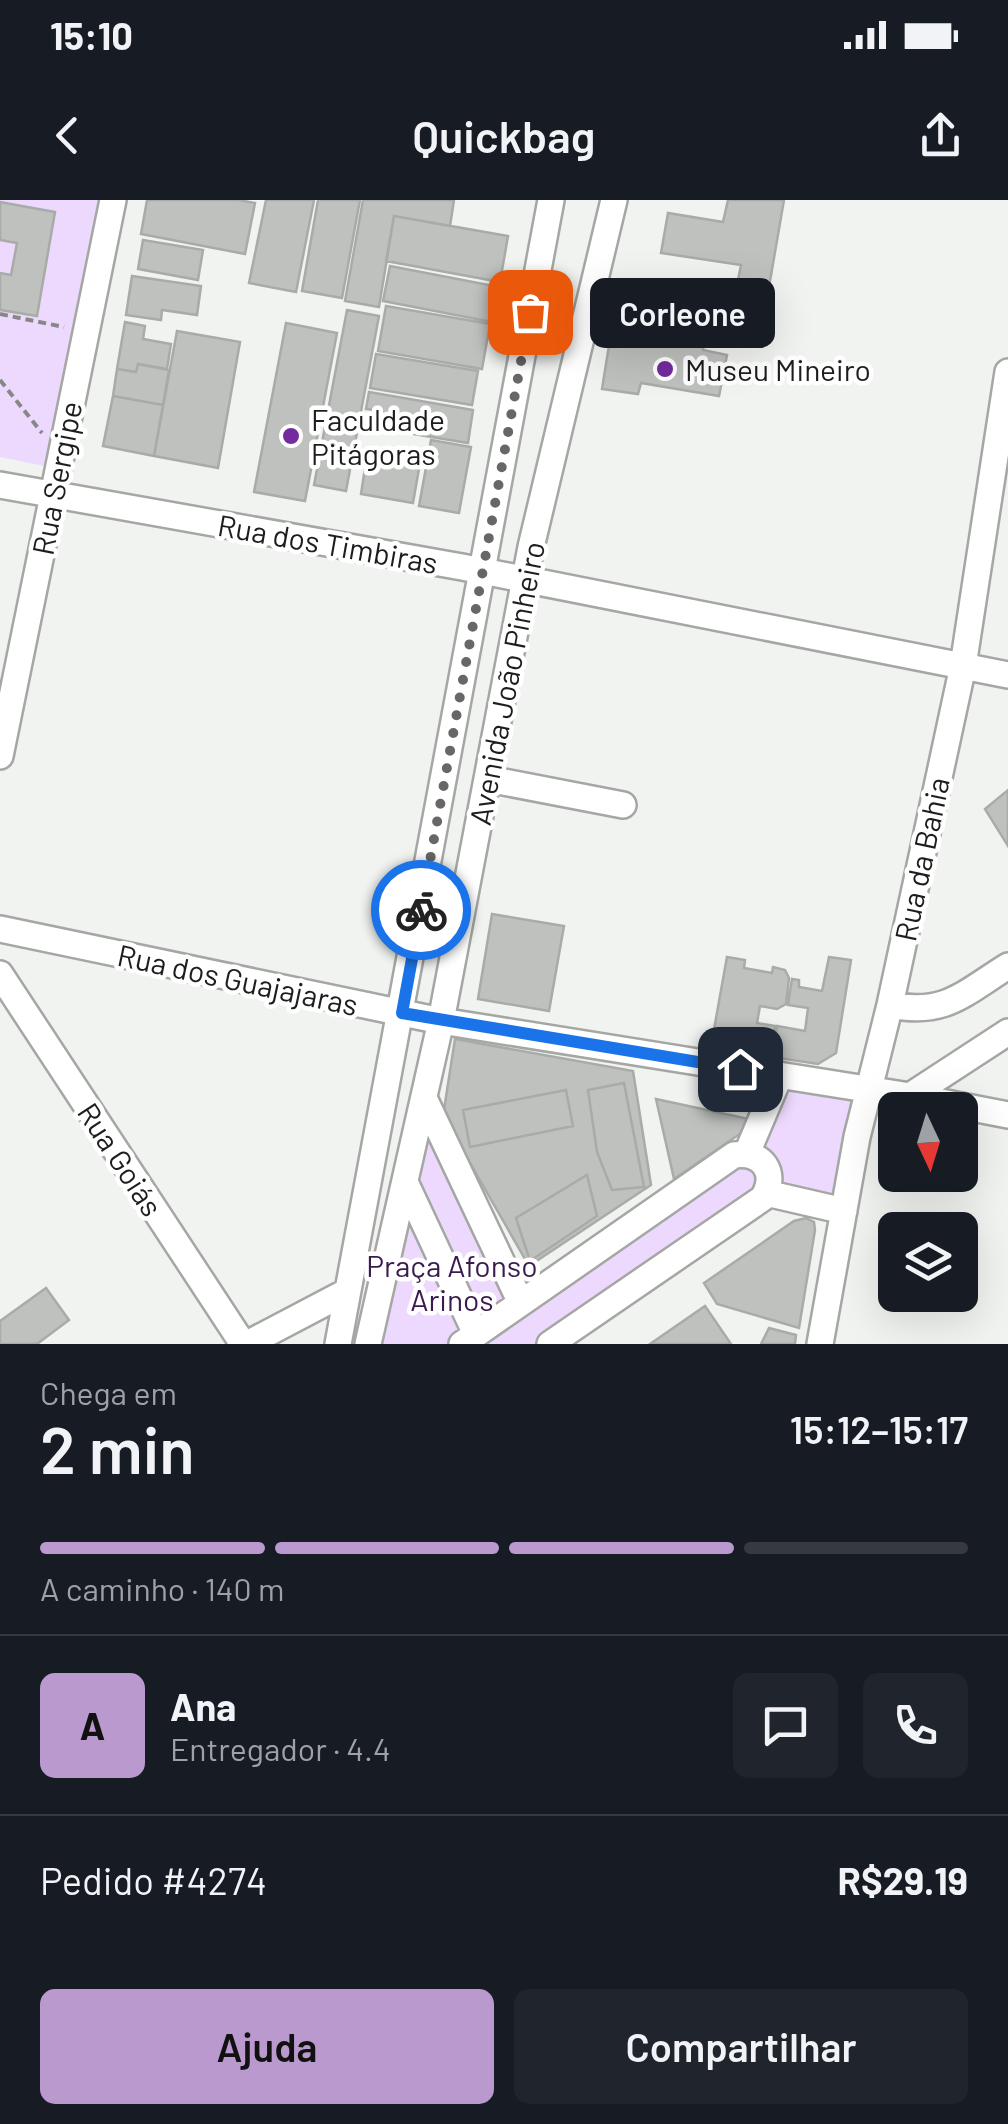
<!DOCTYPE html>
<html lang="pt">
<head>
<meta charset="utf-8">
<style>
  :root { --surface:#171b24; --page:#20242c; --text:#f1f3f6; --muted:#9ea1a6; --line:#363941; --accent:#b999ce }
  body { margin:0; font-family:Barlow,sans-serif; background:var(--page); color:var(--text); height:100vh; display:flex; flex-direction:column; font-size:38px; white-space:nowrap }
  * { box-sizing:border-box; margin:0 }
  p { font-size:32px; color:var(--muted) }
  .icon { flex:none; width:55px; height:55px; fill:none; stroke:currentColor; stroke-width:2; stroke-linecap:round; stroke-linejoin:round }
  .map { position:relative; height:1144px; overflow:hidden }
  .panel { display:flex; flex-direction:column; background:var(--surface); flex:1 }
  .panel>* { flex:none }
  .needle { width:65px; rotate:176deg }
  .controls { position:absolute; left:878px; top:892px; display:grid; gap:20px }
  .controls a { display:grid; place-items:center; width:100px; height:100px; border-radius:15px; background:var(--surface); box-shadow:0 10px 40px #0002; font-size:50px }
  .pin { position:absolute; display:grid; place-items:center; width:85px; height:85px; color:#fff; margin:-42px; border-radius:20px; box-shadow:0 5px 15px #0006 }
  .courier { position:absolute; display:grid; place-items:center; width:100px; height:100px; margin:-50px; border:8px solid #1a73e8; border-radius:50%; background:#fff; color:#222; box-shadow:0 2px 12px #0007 }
  .bubble { position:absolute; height:70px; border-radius:15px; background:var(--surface); box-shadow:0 10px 40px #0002; font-size:32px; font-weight:600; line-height:70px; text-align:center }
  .headline em { font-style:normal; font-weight:600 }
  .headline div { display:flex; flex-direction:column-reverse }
  .headline { display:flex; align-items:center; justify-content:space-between; height:170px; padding:0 40px }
  h1 { font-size:65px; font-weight:600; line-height:75px }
  .bar { display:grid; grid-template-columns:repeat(4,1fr); gap:15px 10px; align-content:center; height:120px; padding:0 40px }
  .bar i { height:12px; border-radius:8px; background:var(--line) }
  .bar .active { background:var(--accent) }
  .bar p { grid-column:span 4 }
  .line { display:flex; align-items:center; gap:25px; padding:0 40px; border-top:2px solid var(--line) }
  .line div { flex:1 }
  .round { display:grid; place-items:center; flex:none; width:105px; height:105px; border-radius:15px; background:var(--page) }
  .button { display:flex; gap:20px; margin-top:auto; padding:20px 40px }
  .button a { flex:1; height:115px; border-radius:15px; background:var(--accent); color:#111; font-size:40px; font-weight:600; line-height:115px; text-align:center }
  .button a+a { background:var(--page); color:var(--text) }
  .status { display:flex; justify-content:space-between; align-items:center; height:70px; padding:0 50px; background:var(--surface); direction:ltr }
  .status svg { height:28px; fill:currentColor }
  header { display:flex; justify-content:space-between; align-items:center; height:130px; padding:0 40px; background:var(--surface); font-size:45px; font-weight:600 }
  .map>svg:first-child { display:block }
  .green { fill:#edd9fd }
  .building { fill:#bfc1be; stroke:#a8aba8; stroke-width:2.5 }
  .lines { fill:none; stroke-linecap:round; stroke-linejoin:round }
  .minor-casing { stroke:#a5a7a4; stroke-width:30 }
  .path { stroke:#878886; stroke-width:4; stroke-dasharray:8 5; stroke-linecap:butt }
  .minor { stroke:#fff; stroke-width:25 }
  .done { stroke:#676866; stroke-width:10; stroke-dasharray:0 18 }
  .route { stroke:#1a73e8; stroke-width:12 }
  .poi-dot { fill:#742b9e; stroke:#fff; stroke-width:4 }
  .labels { text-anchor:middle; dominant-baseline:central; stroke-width:9; stroke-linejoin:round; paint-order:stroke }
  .poi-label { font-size:30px; fill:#1c1d1c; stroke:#fff; text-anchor:start }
  .street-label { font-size:30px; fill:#1c1d1c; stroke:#fff }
  .park-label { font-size:30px; fill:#3a1b4e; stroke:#fff }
</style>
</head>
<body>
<div class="status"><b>15:10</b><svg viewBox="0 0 49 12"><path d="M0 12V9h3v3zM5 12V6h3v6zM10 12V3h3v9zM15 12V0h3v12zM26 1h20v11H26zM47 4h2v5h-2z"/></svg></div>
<header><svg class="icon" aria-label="back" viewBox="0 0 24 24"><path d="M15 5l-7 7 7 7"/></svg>Quickbag<svg class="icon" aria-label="share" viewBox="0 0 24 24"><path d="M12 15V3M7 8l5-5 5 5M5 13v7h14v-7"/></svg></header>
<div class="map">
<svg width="1008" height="1144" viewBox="0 0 1008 1144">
  <rect width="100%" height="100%" fill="#f1f3f0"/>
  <path class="green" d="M 0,0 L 113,0 L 59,269 L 0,257 Z
    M 777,875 L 869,890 L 842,1021 L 762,998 L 565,1144 L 376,1144 L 426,888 L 529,1097 L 734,955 Z"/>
  <path class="building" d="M 147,0 L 239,0 L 255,3 L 245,54 L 141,34 Z
    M 266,0 L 314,0 L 296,92 L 249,83 Z
    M 318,0 L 360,0 L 342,98 L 302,91 Z
    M 363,0 L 454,0 L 450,26 L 394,16 L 379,107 L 345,101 Z
    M 728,0 L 784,0 L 765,110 L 733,105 L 741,65 L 661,53 L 668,13 L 723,22 Z
    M 0,2 L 55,12 L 37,116 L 0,110 L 0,73 L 11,75 L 17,43 L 0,40 Z
    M 394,16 L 508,36 L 500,82 L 386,61 Z
    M 143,40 L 203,50 L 198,80 L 138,69 Z
    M 390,66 L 499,87 L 492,122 L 383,101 Z
    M 132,76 L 201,86 L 197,115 L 162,110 L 161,120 L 126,115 Z
    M 386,106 L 490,124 L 482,169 L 378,151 Z
    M 347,110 L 379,116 L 346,291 L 314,285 Z
    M 613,121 L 650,128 L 649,141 L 662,143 L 665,130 L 705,137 L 703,150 L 727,155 L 719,196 L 641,183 L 638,194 L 602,189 Z
    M 125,122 L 145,126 L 143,139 L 171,144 L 167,169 L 138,164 L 136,172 L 117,169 Z
    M 286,123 L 337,133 L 305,301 L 254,292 Z
    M 177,131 L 240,142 L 218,268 L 154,256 Z
    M 376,154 L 478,171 L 472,205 L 370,188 Z
    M 138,164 L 169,170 L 163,205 L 113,196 L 117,169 L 136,172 Z
    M 369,192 L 473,210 L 468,243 L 371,227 L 374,210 L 366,209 Z
    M 113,196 L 163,205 L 154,256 L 103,246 Z
    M 431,240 L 471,247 L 459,313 L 419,306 Z
    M 368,248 L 421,257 L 413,303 L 361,294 Z
    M 1008,590 L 1008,646 L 985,609 Z
    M 492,714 L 564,726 L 549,811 L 478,799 Z
    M 727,757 L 745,760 L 744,768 L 772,773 L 773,767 L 785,770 L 789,778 L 786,804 L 777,809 L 760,806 L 757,823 L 775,826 L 771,856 L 711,846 Z
    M 829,757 L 851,760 L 836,853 L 818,864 L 772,857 L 777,826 L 805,831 L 808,808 L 788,805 L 792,779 L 799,780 L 799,787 L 822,791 Z
    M 455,839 L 633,871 L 651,985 L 529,1066 L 443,916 Z
    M 624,883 L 644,987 L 612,990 L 597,952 L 588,890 Z
    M 566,890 L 573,926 L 470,947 L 463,910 Z
    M 656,899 L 749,919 L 750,927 L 674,979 Z
    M 587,975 L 597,1016 L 530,1061 L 516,1018 Z
    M 806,1018 L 814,1022 L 815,1030 L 799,1128 L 717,1104 L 704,1083 L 794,1021 Z
    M 46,1088 L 69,1120 L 37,1144 L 0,1144 L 0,1121 Z
    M 705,1106 L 731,1144 L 650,1144 Z
    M 769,1128 L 796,1135 L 795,1144 L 761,1144 Z"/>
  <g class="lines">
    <defs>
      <path id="minor" d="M 0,285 L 462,367 L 1008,475
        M 0,556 L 113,0
        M 488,579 L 623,605
        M 0,729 L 441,821 L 910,896 L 1008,915
        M 0,774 L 243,1144
        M 890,805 C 945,816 963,794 1008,766
        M 910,896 L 1008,832
        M 424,898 L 521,1103
        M 747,953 L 780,875
        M 406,984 L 476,1134
        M 766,993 L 844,1011
        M 247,1144 L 346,1092
        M 338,1144 L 551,0
        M 368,1144 L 441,821 L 531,347 L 614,0
        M 462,1144 L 734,955 C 763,951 778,973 763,998 L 550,1144
        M 820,1144 L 857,937 L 890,805 L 963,466 L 1008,172"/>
    </defs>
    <use href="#minor" class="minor-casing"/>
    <path class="path" d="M 0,114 L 64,127
      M 0,180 L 42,233"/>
    <use href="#minor" class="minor"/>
  </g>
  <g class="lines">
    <path class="done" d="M 421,710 L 530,112"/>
    <path class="route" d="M 421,710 L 402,813 L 740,869"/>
  </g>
  <g class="poi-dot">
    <circle cx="665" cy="169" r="10"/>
    <circle cx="291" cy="236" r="10"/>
  </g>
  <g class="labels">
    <g class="poi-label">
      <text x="685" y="169">Museu Mineiro</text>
      <text x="311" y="219">Faculdade<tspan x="311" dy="34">Pitágoras</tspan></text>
    </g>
    <g class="street-label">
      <text transform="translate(56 278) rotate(-79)">Rua Sergipe</text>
      <text transform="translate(328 343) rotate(10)">Rua dos Timbiras</text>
      <text transform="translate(506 483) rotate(-79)">Avenida João Pinheiro</text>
      <text transform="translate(921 659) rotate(-78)">Rua da Bahia</text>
      <text transform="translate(238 779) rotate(12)">Rua dos Guajajaras</text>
      <text transform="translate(121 959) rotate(57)">Rua Goiás</text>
    </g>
    <g class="park-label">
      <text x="452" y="1065">Praça Afonso<tspan x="452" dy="34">Arinos</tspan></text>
    </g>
  </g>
</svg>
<div class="controls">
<a><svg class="needle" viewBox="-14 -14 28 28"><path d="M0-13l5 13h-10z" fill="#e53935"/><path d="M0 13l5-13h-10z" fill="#9ea1a6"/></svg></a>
<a><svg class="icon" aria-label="layers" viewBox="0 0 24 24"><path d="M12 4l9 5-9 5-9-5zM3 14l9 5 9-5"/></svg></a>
</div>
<div class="pin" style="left:530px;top:112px;background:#ea580c"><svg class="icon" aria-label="bag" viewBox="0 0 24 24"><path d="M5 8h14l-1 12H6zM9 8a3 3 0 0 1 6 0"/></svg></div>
<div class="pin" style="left:740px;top:869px;background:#1f2937"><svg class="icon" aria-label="home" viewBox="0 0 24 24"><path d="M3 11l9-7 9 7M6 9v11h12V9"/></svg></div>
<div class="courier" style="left:421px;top:710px"><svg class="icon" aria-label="bike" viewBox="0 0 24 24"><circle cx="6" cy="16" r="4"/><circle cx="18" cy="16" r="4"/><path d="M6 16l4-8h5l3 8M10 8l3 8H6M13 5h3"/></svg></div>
<div class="bubble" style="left:590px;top:78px;width:185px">Corleone</div>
</div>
<section class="panel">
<div class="headline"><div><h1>2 min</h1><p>Chega em</p></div><em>15:12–15:17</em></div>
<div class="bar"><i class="active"></i><i class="active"></i><i class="active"></i><i></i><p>A caminho · 140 m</p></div>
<div class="line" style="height:180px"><b class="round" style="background:var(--accent);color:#111">A</b><div><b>Ana</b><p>Entregador · 4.4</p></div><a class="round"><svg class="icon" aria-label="chat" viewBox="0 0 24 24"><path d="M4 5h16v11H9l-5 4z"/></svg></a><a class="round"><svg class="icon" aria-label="phone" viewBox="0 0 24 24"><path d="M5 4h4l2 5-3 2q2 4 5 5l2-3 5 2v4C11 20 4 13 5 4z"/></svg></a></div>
<div class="line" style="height:130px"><div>Pedido #4274</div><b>R$29.19</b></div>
<div class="button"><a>Ajuda</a><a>Compartilhar</a></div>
</section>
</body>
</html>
